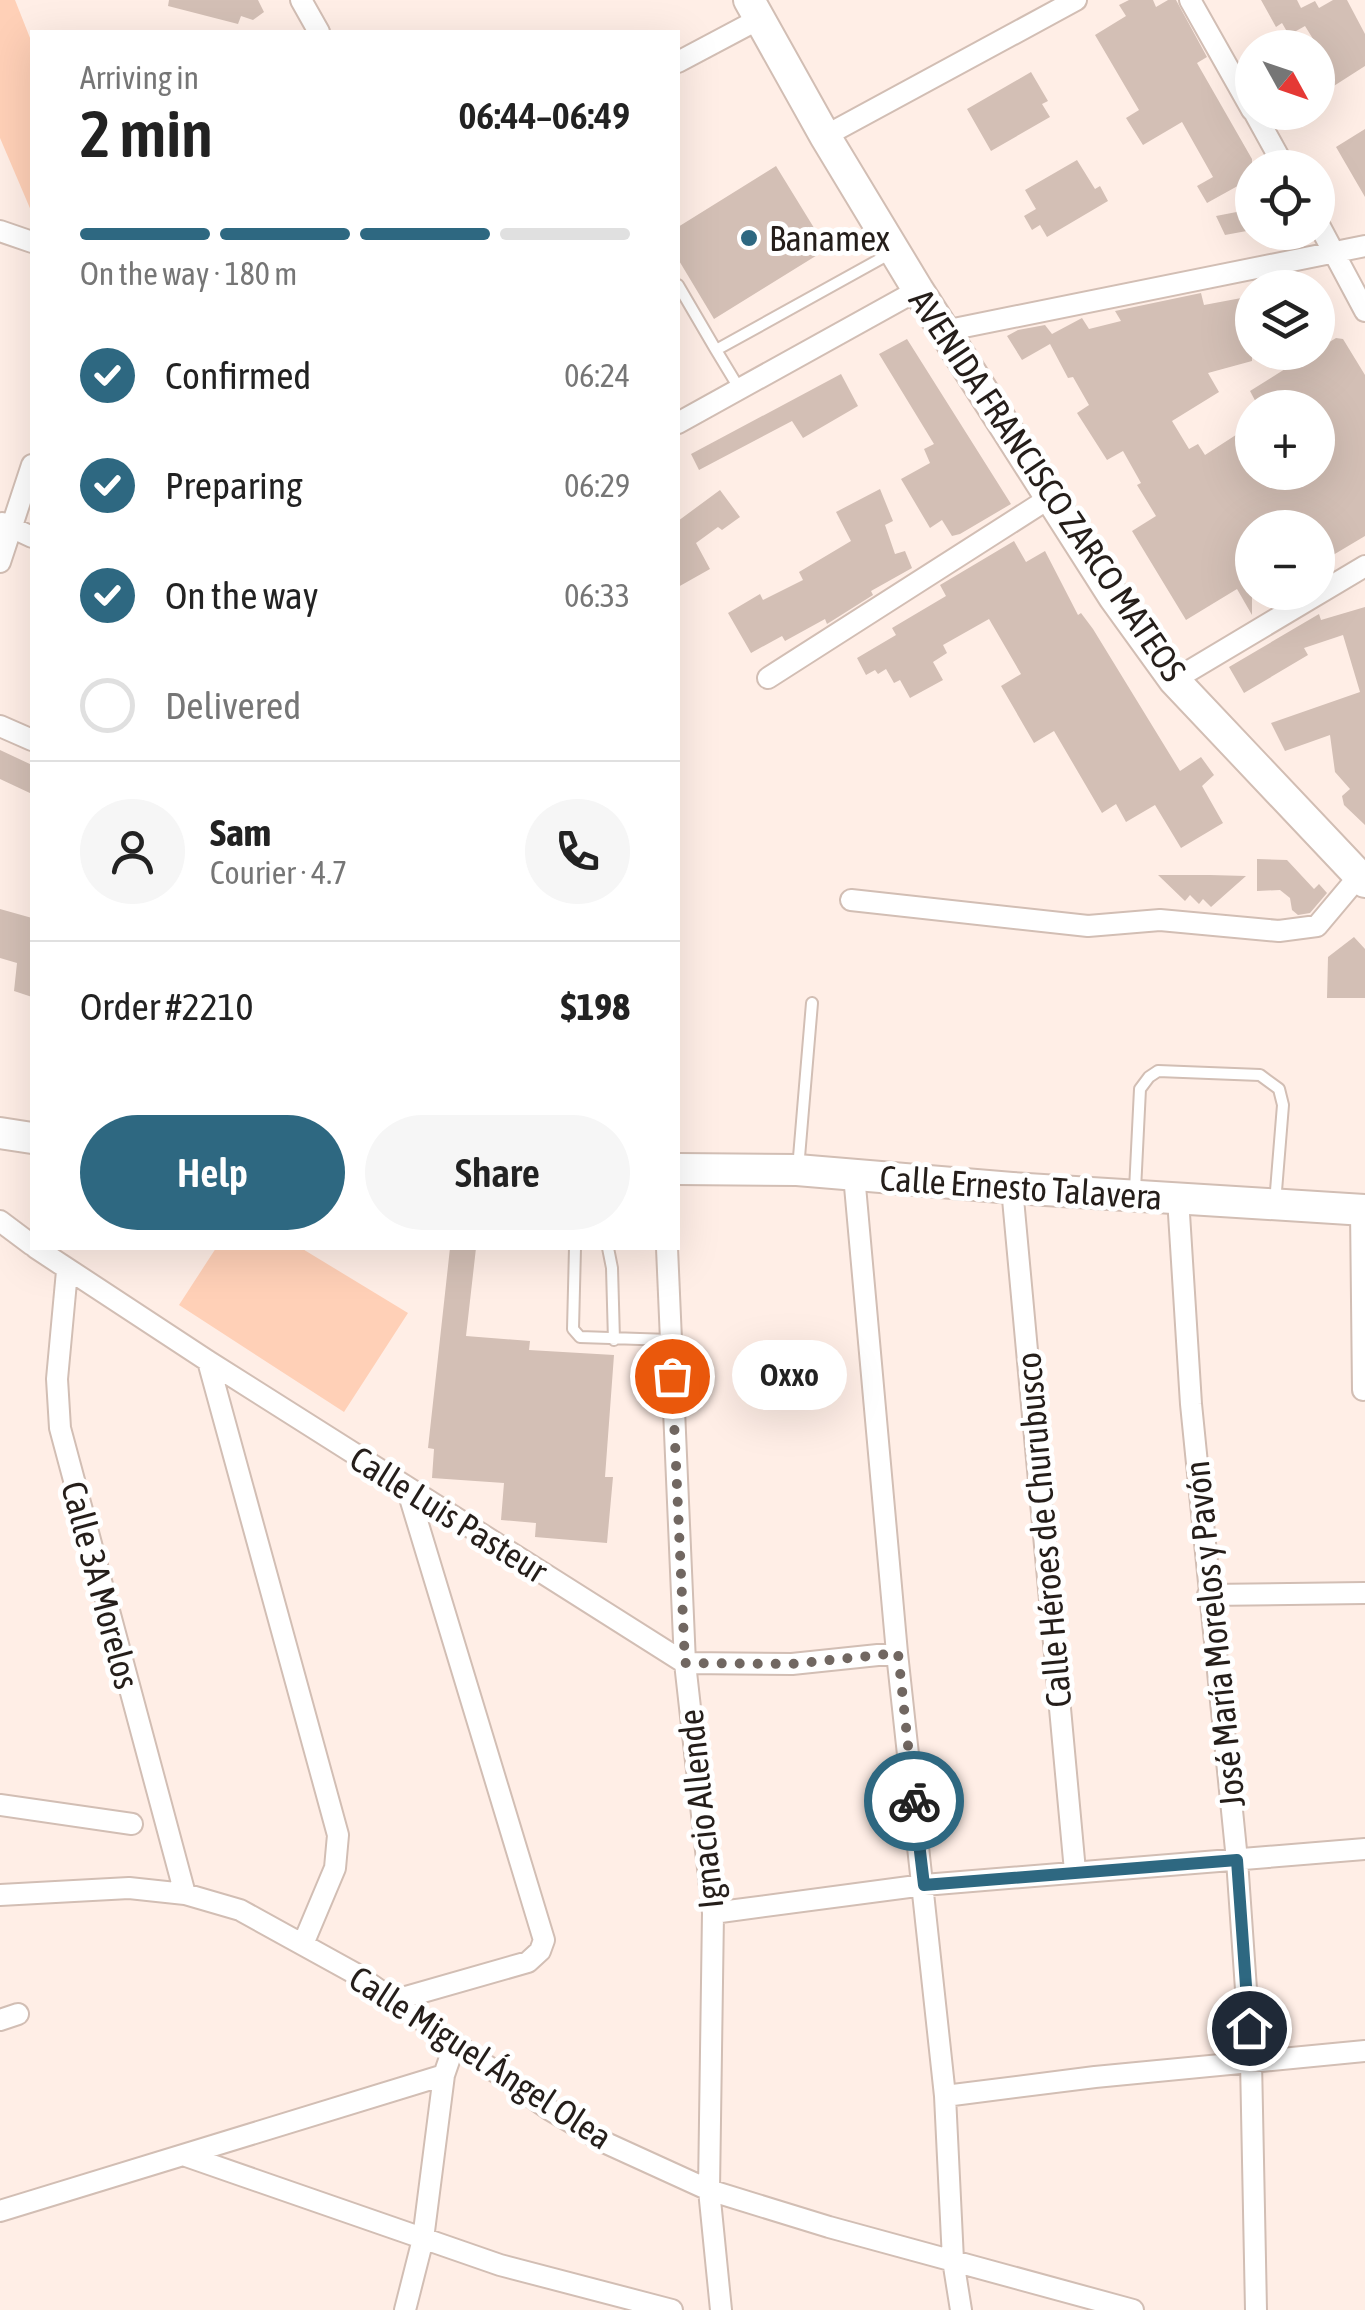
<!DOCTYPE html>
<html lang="en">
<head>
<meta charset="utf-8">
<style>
  :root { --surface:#fff; --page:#f6f6f6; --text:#222; --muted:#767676; --line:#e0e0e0; --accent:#2e6881 }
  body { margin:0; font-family:"Asap Condensed",sans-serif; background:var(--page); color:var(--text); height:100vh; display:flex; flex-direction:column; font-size:38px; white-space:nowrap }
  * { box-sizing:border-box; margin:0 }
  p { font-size:32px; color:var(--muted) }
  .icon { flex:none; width:55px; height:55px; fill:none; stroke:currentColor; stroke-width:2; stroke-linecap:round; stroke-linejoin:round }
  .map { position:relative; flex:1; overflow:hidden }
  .side { position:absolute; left:30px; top:30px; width:650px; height:1220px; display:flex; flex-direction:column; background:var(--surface); border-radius:0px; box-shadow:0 10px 40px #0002 }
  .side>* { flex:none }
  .needle { width:65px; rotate:130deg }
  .controls { position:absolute; left:1235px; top:30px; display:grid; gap:20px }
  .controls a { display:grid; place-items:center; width:100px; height:100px; border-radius:50%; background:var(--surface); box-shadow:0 10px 40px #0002; font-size:50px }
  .pin { position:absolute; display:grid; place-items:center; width:85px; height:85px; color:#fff; margin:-42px; border:5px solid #fff; border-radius:50%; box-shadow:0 2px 10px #0007 }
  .courier { position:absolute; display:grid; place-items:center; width:100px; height:100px; margin:-50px; border:8px solid #2e6881; border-radius:50%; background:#fff; color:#222; box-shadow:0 2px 12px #0007 }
  .bubble { position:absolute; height:70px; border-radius:35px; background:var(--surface); box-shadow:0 10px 40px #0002; font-size:32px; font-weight:600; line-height:70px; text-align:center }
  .headline em { font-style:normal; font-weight:600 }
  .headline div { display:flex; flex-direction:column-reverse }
  .headline { display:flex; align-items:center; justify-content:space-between; height:170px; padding:0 50px }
  h1 { font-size:65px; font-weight:600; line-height:75px }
  .bar { display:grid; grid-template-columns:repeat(4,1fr); gap:15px 10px; align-content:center; height:120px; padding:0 50px }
  .bar i { height:12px; border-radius:8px; background:var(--line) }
  .bar .on { background:var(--accent) }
  .bar p { grid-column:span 4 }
  .line { display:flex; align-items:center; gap:25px; padding:0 50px; border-top:2px solid var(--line) }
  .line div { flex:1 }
  .round { display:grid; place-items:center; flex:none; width:105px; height:105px; border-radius:52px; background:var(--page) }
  ol { padding:0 50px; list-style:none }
  li { display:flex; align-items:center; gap:30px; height:110px }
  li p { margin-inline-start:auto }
  li .icon { padding:10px; border-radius:50%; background:var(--accent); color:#fff; stroke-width:4 }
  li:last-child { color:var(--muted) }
  li i { width:55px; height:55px; border:5px solid var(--line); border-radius:50% }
  .cta { display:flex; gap:20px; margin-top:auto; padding:20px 50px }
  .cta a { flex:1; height:115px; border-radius:60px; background:var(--accent); color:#fff; font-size:40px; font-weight:600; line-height:115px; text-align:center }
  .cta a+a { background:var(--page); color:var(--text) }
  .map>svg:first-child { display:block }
  .green { fill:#ffd0b7 }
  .building { fill:#d3bfb5 }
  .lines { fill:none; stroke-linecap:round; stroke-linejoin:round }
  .lane-casing { stroke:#d2beb4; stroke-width:14 }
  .street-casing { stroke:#d2beb4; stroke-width:24 }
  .secondary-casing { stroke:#d2beb4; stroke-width:34 }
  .lane { stroke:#fff; stroke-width:10 }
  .street { stroke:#fff; stroke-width:20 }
  .secondary { stroke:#fff; stroke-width:30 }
  .done { stroke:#716761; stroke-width:10; stroke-dasharray:0 18 }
  .route { stroke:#2e6881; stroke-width:12 }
  .poi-dot { fill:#2e6881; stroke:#fff; stroke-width:4 }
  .labels { text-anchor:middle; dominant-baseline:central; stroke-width:10; stroke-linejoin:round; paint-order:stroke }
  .poi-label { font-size:35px; fill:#251e1a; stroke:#fff; text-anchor:start }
  .street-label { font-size:35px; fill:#251e1a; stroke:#fff }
</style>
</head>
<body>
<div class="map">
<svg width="1365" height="2310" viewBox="0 0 1365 2310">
  <rect width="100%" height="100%" fill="#ffeee6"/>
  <path class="green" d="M 0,0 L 15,0 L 32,43 L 32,213 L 0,138 Z
    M 216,1248 L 301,1248 L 408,1313 L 344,1412 L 179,1305 Z"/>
  <path class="building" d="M 169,0 L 258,0 L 264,12 L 253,20 L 241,16 L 238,24 L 168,6 Z
    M 1129,0 L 1153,0 L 1156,7 L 1168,0 L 1176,0 L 1207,57 L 1197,63 L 1252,159 L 1252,178 L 1207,203 L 1197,186 L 1213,177 L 1182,122 L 1143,145 L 1126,118 L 1139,110 L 1095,35 L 1126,16 L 1119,5 Z
    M 1261,0 L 1297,0 L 1301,8 L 1315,1 L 1319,8 L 1333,0 L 1347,0 L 1365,34 L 1365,66 L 1326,91 L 1324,87 L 1318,91 L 1318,47 L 1305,26 L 1289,35 L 1282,23 L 1276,27 Z
    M 1031,72 L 1048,101 L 1042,104 L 1050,117 L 991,151 L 967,109 Z
    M 1365,129 L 1365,197 L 1336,147 Z
    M 1077,160 L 1095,189 L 1100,186 L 1108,201 L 1047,237 L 1040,225 L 1032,230 L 1024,216 L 1036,209 L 1025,190 Z
    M 776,166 L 827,249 L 714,319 L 678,259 L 678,227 Z
    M 1252,209 L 1252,230 L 1225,235 L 1216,216 Z
    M 1201,293 L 1204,305 L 1252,296 L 1252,361 L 1208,373 L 1219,392 L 1172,421 L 1189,449 L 1198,444 L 1205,455 L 1242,431 L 1252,448 L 1252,472 L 1318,472 L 1318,408 L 1259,408 L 1250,391 L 1312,352 L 1318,352 L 1318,349 L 1336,338 L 1343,339 L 1365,375 L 1365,536 L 1318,564 L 1318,528 L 1252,528 L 1252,615 L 1237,589 L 1186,620 L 1132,531 L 1156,516 L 1137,485 L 1141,483 L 1123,451 L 1107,460 L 1077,413 L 1089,405 L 1073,377 L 1068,378 L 1050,344 L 1022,360 L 1007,336 L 1018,330 L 1045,325 L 1052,334 L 1082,318 L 1089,329 L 1121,321 L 1115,311 Z
    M 907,339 L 1011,504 L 960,534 L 952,536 L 942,520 L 930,528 L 901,479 L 930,463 L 924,449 L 934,444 L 879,354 Z
    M 841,374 L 858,406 L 803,438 L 792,421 L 699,470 L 691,454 Z
    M 880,489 L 893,521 L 885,525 L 895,554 L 905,551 L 912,568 L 871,591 L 873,595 L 827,624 L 825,619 L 785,641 L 782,636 L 751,653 L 728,613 L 760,594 L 763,600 L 803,580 L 799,572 L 851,541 L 836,512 Z
    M 720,490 L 740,517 L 722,530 L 718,527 L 696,543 L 710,569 L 678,587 L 678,521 Z
    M 1014,541 L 1026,562 L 1045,551 L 1078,615 L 1081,613 L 1093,629 L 1180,771 L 1201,757 L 1214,775 L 1202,786 L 1223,823 L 1181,848 L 1155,805 L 1126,822 L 1116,804 L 1102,813 L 1054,731 L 1034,743 L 1001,686 L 1021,674 L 989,619 L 943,645 L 947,653 L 933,662 L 943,680 L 910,698 L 900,680 L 894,683 L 886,669 L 878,674 L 875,670 L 866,675 L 857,658 L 896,635 L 892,628 L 946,596 L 940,585 Z
    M 1365,607 L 1365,825 L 1344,805 L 1342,796 L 1350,789 L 1335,772 L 1330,735 L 1285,751 L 1271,723 L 1360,692 L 1343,635 L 1304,648 L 1308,655 L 1244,693 L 1229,667 L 1319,614 L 1321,620 Z
    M 0,750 L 32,765 L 32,794 L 0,779 Z
    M 1257,859 L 1287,860 L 1314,889 L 1319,884 L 1327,893 L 1310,913 L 1298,915 L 1292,910 L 1290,898 L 1280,890 L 1257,891 Z
    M 1158,875 L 1210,875 L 1246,876 L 1211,907 L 1203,899 L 1199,904 L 1190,895 L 1185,901 Z
    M 0,909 L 32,918 L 32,997 L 14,991 L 17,963 L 0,958 Z
    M 1354,937 L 1365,949 L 1365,998 L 1327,998 L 1328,957 Z
    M 450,1248 L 476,1248 L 466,1336 L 530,1341 L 529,1350 L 614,1355 L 605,1477 L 613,1477 L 607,1543 L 535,1537 L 536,1523 L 501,1520 L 504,1483 L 432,1478 L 434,1449 L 428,1448 Z"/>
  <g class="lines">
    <defs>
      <path id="lane" d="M 678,285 L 716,350
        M 739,388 L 716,350 L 893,252
        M 798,1169 L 812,1003
        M 1135,1190 L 1140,1089 L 1149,1077 L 1158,1071 L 1260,1075 L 1279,1089 L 1283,1105 L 1275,1203
        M 575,1248 L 573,1329 L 580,1337 L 670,1340
        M 608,1248 L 612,1268 L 614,1340"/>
      <path id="street" d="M 301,0 L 319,32
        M 1190,0 L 1252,110
        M 678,62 L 759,19
        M 1254,112 L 1285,168
        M 825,136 L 1076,0
        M 1318,223 L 1365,311
        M 0,231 L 32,242
        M 944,331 L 1365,246
        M 678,423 L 918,290
        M 2,523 L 32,537
        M 0,562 L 32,465
        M 768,678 L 1051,497
        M 1174,680 L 1365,566
        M 0,726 L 32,740
        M 851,900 L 1088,926 L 1160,920 L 1279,931 L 1317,926 L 1359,876
        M 854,1175 L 897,1653 L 945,2096 L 953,2260 L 961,2310
        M 1012,1188 L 1075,1871
        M 1178,1198 L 1191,1404 L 1237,1860 L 1251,2061 L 1256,2310
        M 1361,1210 L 1363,1390
        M 0,1221 L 32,1245
        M 36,1248 L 208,1361 L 685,1663 L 792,1664 L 897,1653
        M 667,1248 L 685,1663 L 713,1913 L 709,2190 L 721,2310
        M 67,1271 L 57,1379 L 60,1428 L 185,1894
        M 208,1361 L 338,1835 L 335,1868 L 303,1944
        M 1208,1595 L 1365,1593
        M 0,1805 L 132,1824
        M 0,1895 L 129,1888 L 185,1894 L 240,1910 L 356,1974 L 550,2110 L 606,2143 L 709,2190 L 829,2227 L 1133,2310
        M 713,1913 L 924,1885 L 1365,1849
        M 395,2000 L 528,1962 L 540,1951 L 544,1940 L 407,1488
        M 0,2020 L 18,2014
        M 945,2096 L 1095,2077 L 1365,2051
        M 186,2156 L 500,2265 L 672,2310
        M 0,2211 L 444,2075 L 454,2046
        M 405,2310 L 423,2239 L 444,2075"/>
      <path id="secondary" d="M 749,0 L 825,136 L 918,290 L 1114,597 L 1174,680 L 1365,882
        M 0,1133 L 32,1138
        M 678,1169 L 797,1170 L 1012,1188 L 1365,1210"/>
    </defs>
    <use href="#lane" class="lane-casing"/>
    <use href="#street" class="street-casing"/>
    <use href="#secondary" class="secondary-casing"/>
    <use href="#lane" class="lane"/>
    <use href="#street" class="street"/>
    <use href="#secondary" class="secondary"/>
  </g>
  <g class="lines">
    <path class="done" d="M 672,1376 L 685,1663 L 792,1664 L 898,1653 L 914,1801"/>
    <path class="route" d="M 914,1801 L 924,1885 L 1237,1860 L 1249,2028"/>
  </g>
  <circle class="poi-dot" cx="749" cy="238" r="10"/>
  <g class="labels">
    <g class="poi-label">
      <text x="769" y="238">Banamex</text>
    </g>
    <g class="street-label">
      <text transform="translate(1048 485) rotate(56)">AVENIDA FRANCISCO ZARCO MATEOS</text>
      <text transform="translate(1021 1187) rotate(4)">Calle Ernesto Talavera</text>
      <text transform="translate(449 1514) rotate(32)">Calle Luis Pasteur</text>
      <text transform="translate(1043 1530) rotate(-95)">Calle Héroes de Churubusco</text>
      <text transform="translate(101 1585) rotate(75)">Calle 3A Morelos</text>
      <text transform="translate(1214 1634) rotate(-96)">José María Morelos y Pavón</text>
      <text transform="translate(700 1809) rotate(-96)">Ignacio Allende</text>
      <text transform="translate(481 2057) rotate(33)">Calle Miguel Ángel Olea</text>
    </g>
  </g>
</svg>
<div class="controls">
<a><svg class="needle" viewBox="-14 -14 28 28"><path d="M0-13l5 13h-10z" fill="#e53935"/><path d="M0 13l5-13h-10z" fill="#767676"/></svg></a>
<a><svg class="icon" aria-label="locate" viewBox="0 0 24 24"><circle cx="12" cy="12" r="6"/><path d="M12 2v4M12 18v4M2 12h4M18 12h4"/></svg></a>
<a><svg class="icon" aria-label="layers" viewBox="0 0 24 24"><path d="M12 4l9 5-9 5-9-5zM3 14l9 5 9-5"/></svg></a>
<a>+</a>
<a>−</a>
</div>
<div class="pin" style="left:672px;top:1376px;background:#ea580c"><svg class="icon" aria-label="bag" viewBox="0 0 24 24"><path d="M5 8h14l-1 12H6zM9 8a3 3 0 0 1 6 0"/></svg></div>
<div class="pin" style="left:1249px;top:2028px;background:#1f2937"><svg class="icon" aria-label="home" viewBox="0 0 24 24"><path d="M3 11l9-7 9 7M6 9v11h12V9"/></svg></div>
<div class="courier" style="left:914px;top:1801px"><svg class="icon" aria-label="bike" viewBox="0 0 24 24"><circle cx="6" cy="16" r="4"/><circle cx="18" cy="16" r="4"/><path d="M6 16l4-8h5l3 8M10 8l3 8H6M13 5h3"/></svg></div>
<div class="bubble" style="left:732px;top:1340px;width:115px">Oxxo</div>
<section class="side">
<div class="headline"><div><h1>2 min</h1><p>Arriving in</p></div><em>06:44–06:49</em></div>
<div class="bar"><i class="on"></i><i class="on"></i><i class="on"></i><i></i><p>On the way · 180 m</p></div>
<ol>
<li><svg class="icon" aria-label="check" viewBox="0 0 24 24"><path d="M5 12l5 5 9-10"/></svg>Confirmed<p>06:24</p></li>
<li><svg class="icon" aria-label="check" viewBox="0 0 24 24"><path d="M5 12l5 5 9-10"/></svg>Preparing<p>06:29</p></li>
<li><svg class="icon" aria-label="check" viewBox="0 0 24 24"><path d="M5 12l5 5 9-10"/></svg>On the way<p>06:33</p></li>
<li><i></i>Delivered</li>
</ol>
<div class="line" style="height:180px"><a class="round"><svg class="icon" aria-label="person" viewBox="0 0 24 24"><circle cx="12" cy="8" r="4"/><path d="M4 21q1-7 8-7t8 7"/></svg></a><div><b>Sam</b><p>Courier · 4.7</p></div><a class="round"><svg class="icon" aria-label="phone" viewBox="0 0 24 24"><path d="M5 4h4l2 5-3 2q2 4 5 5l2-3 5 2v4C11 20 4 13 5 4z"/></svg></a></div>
<div class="line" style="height:130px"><div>Order #2210</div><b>$198</b></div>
<div class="cta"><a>Help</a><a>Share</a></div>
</section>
</div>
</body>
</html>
